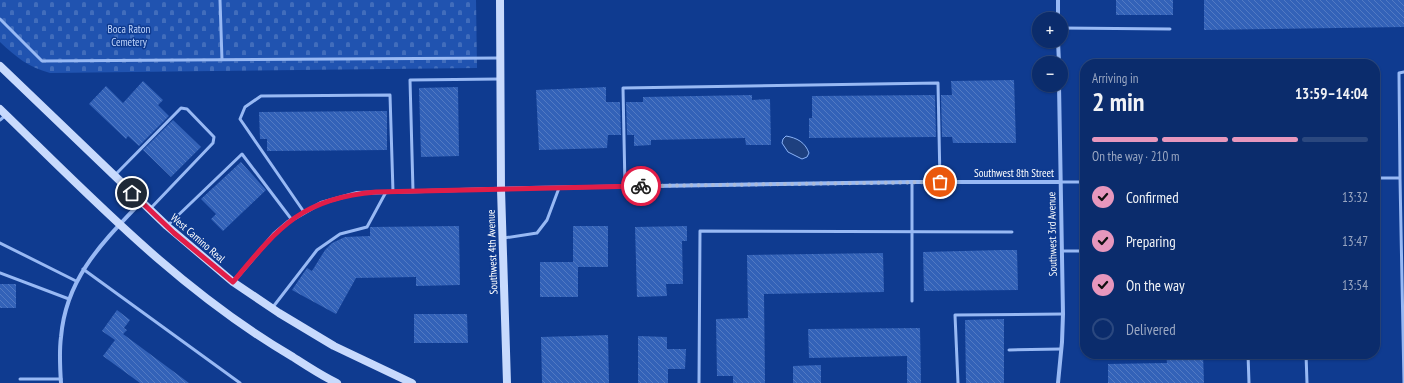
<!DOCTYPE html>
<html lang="en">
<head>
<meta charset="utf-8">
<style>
  :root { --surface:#0b2c6c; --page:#193874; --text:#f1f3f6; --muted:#9aa7c2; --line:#2b487f; --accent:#e797bd }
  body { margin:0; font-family:"PT Sans Narrow",sans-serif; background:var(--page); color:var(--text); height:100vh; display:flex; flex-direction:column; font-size:15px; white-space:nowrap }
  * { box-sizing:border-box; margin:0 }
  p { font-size:13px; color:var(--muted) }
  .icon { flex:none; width:22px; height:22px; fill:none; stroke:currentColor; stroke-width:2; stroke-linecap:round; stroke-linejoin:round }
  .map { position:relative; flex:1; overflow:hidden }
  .details { position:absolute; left:1080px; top:59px; width:300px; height:300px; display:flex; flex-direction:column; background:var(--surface); border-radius:16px; box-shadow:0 1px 3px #0004,0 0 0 1px var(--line) }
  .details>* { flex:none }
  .tools { position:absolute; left:1032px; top:12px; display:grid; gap:8px }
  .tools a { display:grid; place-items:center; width:36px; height:36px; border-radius:50%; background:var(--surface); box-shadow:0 1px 3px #0004,0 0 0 1px var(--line); font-size:20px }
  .pin { position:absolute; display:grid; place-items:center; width:34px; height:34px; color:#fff; margin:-17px; border:2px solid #fff; border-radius:50%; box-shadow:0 1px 4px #0007 }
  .courier { position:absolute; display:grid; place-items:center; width:40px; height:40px; margin:-20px; border:3px solid #e11d48; border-radius:50%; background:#fff; color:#222; box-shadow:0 1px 5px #0007 }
  .headline em { font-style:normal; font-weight:800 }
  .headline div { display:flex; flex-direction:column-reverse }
  .headline { display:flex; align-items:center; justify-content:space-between; height:68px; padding:0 12px }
  h1 { font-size:26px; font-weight:800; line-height:30px }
  .bar { display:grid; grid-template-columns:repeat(4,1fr); gap:6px 4px; align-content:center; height:48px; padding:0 12px }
  .bar i { height:5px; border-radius:3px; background:var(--line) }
  .bar .active { background:var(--accent) }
  .bar p { grid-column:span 4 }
  ol { padding:0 12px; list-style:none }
  li { display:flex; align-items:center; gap:12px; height:44px }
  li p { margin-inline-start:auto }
  li .icon { padding:4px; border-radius:50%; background:var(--accent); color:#111; stroke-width:4 }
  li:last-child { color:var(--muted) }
  li i { width:22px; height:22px; border:2px solid var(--line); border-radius:50% }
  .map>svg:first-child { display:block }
  .cemetery { fill:url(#cemetery-stones) }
  .water { fill:#1e407f; stroke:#89b2f7 }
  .building { fill:url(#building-back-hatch) }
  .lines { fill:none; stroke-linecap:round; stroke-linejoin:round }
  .lane { stroke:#98b9f4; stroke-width:3 }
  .street { stroke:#98b9f4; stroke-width:4 }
  .secondary { stroke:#c8dafd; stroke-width:8 }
  .done { stroke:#abbad8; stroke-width:4; stroke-dasharray:0 7.2 }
  .route { stroke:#e11d48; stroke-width:5 }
  .labels { text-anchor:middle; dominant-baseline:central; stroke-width:3; stroke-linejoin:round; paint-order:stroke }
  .park-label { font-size:11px; fill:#c0d6fe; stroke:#0f3b90 }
  .street-label { font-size:11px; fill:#fff; stroke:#0f3b90 }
</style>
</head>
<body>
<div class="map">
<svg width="1404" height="383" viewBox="0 0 1404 383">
  <defs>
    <pattern id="cemetery-stones" width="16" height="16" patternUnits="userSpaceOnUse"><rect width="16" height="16" fill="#2053b0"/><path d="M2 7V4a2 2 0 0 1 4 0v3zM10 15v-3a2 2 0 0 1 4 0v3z" fill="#416dbc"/></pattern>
    <pattern id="building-back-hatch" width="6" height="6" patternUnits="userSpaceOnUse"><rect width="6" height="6" fill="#3362b8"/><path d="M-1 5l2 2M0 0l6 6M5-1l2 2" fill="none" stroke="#527ac3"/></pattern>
  </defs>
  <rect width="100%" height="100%" fill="#0f3b90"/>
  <path class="cemetery" d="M 0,0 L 476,0 L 477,68 L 50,73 C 28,67 16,57 0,42 Z"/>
  <path class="water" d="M 786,136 C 797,138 805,142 809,153 L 807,157 L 802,159 L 788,152 L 782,143 L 783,139 Z"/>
  <path class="building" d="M 1116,0 L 1173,0 L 1173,15 L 1116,15 Z
    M 1204,0 L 1404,0 L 1404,27 L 1204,30 Z
    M 1014,80 L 1016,143 L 953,143 L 952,137 L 942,137 L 941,95 L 952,95 L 951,81 Z
    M 143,81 L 163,100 L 158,105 L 169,116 L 139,146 L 128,136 L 126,139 L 89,104 L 106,86 L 123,103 Z
    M 458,87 L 459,156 L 421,157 L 419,88 Z
    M 606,87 L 606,102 L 620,102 L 621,135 L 608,135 L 607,148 L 539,150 L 536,90 Z
    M 752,95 L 752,100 L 770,99 L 771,145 L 746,145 L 745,138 L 651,140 L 651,145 L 634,146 L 634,135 L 627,135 L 626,102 L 643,102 L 643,97 Z
    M 935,95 L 936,137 L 809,138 L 809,118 L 812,118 L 812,96 Z
    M 387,111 L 387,150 L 267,151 L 267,139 L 260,139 L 259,112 Z
    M 173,120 L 201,147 L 171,177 L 143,150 Z
    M 241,162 L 266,190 L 223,231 L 211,219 L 216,214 L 201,199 Z
    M 459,226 L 460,285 L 416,286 L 416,277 L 356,278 L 336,314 L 292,290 L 307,268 L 312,271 L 325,250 L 332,243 L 345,237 L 370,236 L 370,227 Z
    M 573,226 L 608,226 L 608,267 L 578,267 L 578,297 L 540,297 L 540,262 L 573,262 Z
    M 687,226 L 687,241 L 682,241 L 683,284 L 666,284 L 667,296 L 637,297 L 635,227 Z
    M 1002,250 L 1017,250 L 1018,290 L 924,291 L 923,252 Z
    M 883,253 L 884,292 L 764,294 L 765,383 L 733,383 L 733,376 L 717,376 L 716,319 L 748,318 L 747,255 Z
    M 0,284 L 16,284 L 16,308 L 0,308 Z
    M 117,310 L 130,320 L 124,328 L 127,330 L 123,334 L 189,383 L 140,383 L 103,356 L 115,340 L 102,331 Z
    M 414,314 L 467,314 L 468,343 L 414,343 Z
    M 1004,319 L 1004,383 L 966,383 L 965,320 Z
    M 920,328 L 921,383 L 907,383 L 907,356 L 809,358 L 808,329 Z
    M 608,335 L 609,383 L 542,383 L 541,337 Z
    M 638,336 L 667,337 L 667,349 L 686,349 L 685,369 L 668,369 L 668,383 L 638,383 Z
    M 1166,354 L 1203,354 L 1204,383 L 1108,383 L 1108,364 L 1167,363 Z
    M 821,365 L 821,383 L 793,383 L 793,366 Z"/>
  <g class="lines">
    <path class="lane" d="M 220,0 L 222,60
      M 0,19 L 42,61 L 499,58
      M 1061,28 L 1170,29
      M 0,120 L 6,115
      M 115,175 L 181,108 L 187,109 L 214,137 L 213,143 L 150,209
      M 1375,178 L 1400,178 L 1399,73 L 1404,72
      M 1400,178 L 1404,383
      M 1061,182 L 1085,182
      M 625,187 L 623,88 L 938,83 L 940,182
      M 413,191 L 410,80 L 499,79
      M 304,212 L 240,119 L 245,107 L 261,96 L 390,95 L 393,192
      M 168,225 L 242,154 L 292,220
      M 504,238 L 537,233 L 547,220 L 559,188
      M 0,243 L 76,281
      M 1062,251 L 1085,251
      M 83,269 L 240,383
      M 0,273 L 69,299
      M 912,301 L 912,182
      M 273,307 L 317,250 L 340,234 L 367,227 L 386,192
      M 1009,350 L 1061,349
      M 1248,354 L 1249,383
      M 1306,354 L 1307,383
      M 20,379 L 61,379
      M 699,383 L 700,231 L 1012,232
      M 958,383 L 955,315 L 1063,314"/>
    <path class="street" d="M 1058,0 L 1058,19
      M 1058,41 L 1059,63
      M 233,282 L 274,234 L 288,222 L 321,203 L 357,193 L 529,188 L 912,182 L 1061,182
      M 61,383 C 60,368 59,352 61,337 C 66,278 102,243 141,202
      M 1058,383 L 1062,342 L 1063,314 L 1059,85"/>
    <path class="secondary" d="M 500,0 L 501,189 L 507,383
      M 0,66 L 167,226 L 233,282 L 279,313 L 334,346 L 412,383
      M 0,109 C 93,199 180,291 293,357 C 307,366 322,376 337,383"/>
  </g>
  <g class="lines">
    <path class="done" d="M 641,186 L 940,182"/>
    <path class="route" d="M 132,193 L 174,233 L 233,282 C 278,228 301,198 376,192 L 641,186"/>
  </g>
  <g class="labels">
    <g class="park-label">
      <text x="129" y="29">Boca Raton<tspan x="129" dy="13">Cemetery</tspan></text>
    </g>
    <g class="street-label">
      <text x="1014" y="173">Southwest 8th Street</text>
      <text transform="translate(1052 234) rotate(-91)">Southwest 3rd Avenue</text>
      <text transform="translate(198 238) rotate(41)">West Camino Real</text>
      <text transform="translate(492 252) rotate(-92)">Southwest 4th Avenue</text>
    </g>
  </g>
</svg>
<div class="tools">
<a>+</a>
<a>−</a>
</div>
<div class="pin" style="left:940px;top:182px;background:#ea580c"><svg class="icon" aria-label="bag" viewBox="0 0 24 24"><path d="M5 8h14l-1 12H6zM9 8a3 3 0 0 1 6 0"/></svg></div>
<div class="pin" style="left:132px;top:193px;background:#1f2937"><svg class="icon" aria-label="home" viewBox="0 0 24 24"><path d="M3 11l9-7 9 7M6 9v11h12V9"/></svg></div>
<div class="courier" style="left:641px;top:186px"><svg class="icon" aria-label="bike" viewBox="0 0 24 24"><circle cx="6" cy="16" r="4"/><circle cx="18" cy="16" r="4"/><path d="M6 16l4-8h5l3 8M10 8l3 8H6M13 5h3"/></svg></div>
<section class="details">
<div class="headline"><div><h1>2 min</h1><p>Arriving in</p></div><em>13:59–14:04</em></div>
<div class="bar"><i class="active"></i><i class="active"></i><i class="active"></i><i></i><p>On the way · 210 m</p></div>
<ol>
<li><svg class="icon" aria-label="check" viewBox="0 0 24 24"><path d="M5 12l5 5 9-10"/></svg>Confirmed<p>13:32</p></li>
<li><svg class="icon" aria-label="check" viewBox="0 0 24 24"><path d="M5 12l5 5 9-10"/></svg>Preparing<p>13:47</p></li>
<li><svg class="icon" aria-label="check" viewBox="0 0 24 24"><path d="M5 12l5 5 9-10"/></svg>On the way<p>13:54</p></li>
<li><i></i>Delivered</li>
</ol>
</section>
</div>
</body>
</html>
